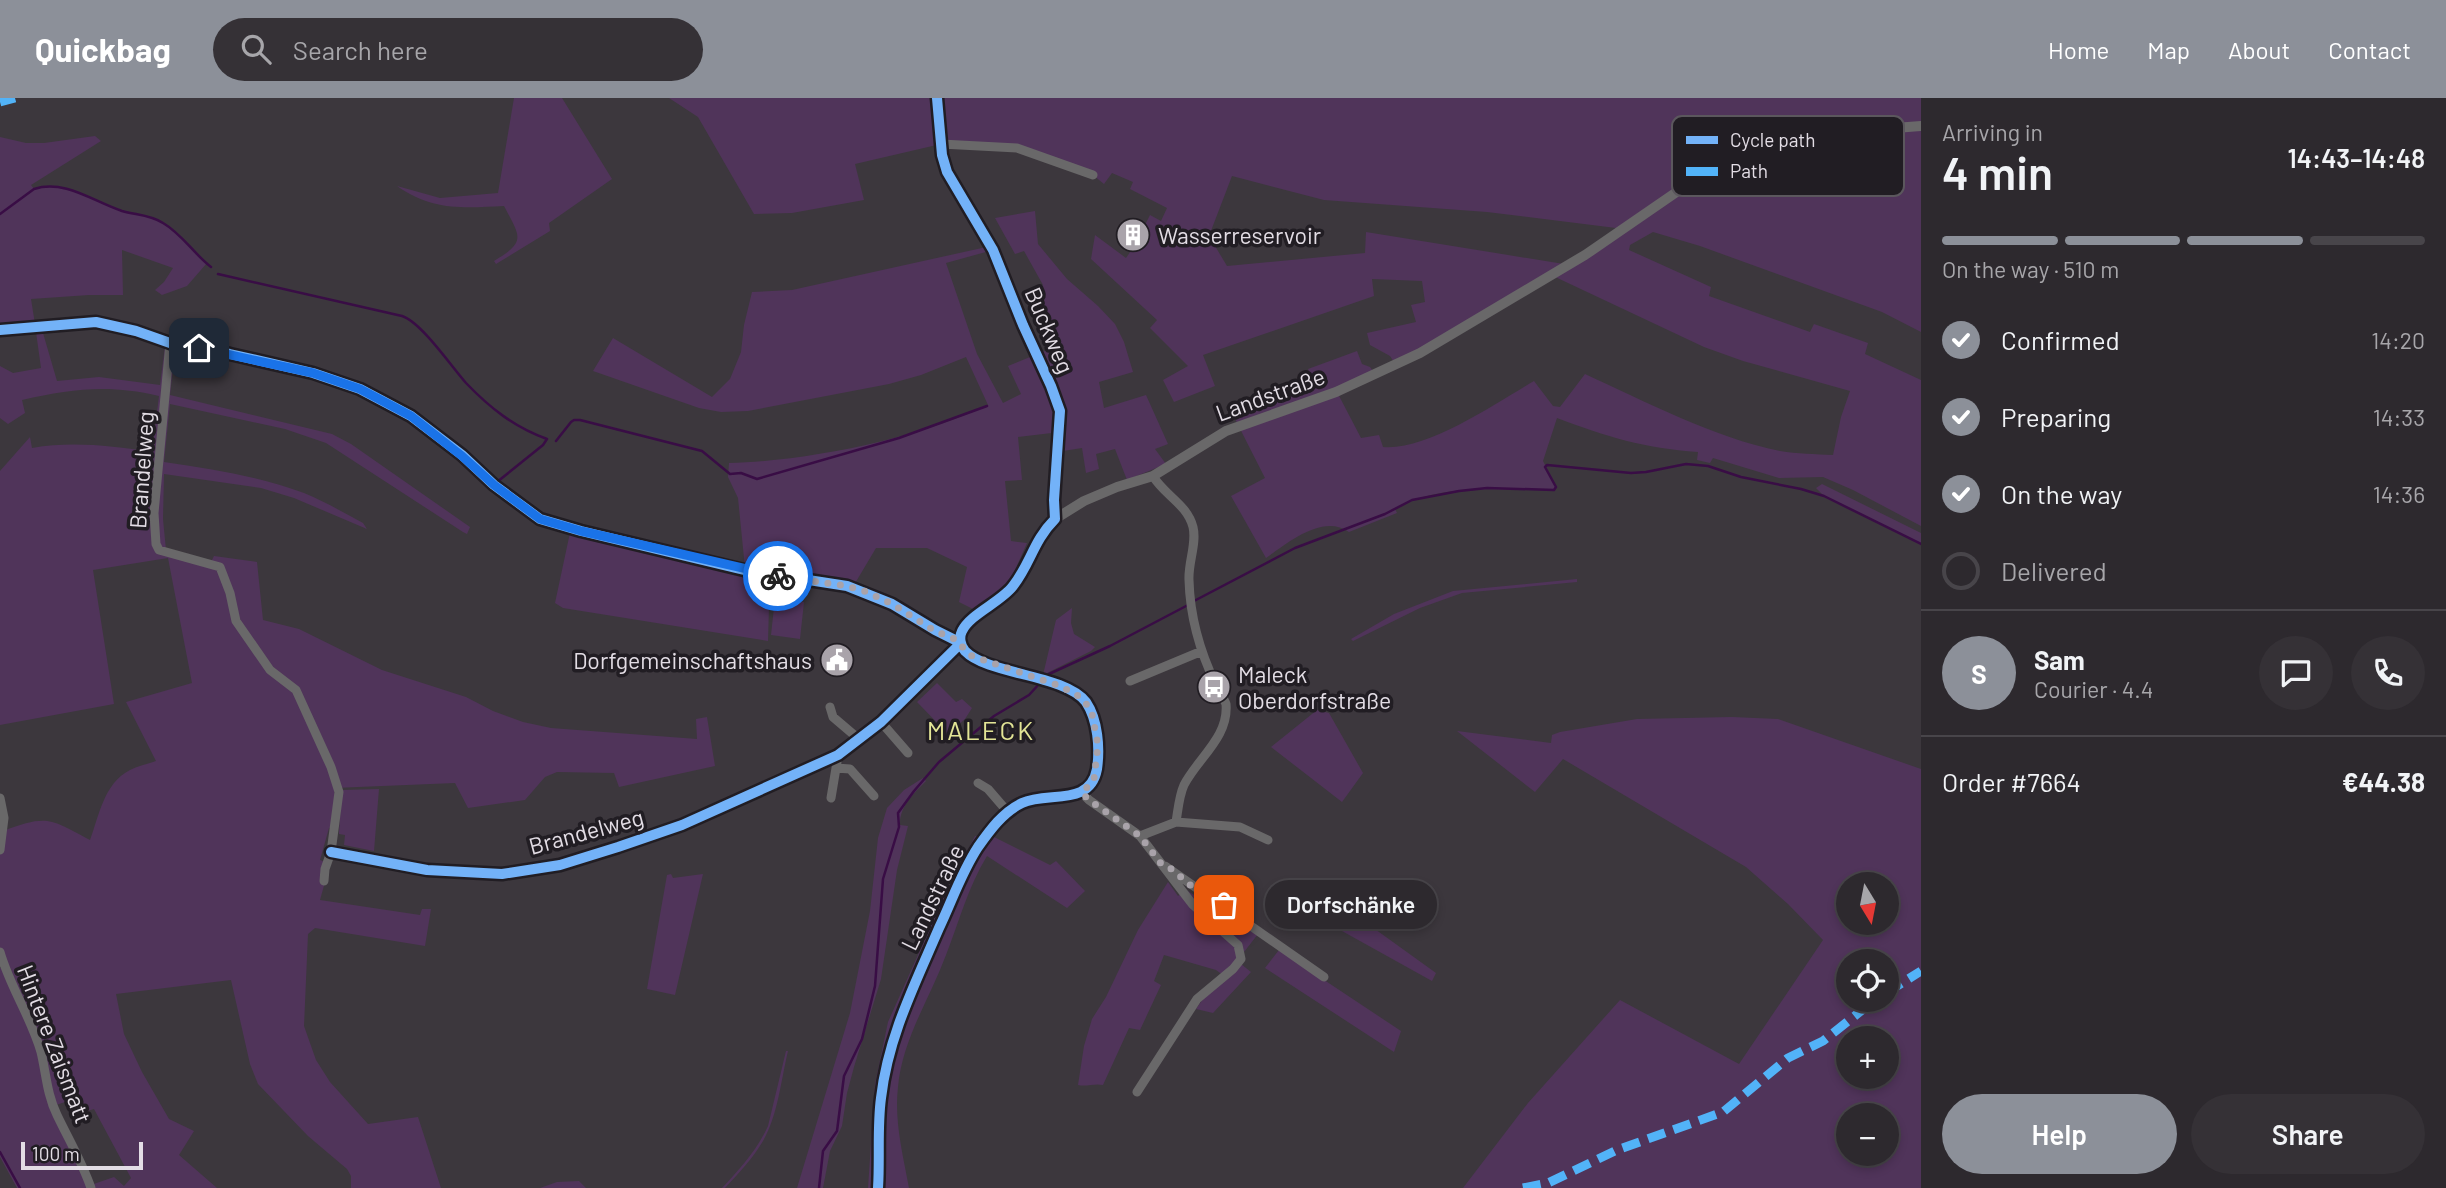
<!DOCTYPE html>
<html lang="en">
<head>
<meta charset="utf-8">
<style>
  :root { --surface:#2d292e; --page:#353136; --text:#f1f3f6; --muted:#a7a6aa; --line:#48454a; --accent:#8c9099 }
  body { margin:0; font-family:Barlow,sans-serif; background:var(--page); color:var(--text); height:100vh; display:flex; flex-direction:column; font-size:26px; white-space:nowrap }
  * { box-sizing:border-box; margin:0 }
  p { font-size:23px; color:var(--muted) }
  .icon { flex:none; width:38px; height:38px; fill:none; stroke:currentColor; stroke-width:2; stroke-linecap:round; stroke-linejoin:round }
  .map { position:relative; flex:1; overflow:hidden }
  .panel { display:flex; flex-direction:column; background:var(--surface); width:525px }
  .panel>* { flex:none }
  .needle { width:46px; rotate:170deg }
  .buttons { position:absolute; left:1836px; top:774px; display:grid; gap:14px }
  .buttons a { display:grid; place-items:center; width:63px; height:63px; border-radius:50%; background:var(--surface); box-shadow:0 4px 10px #0003,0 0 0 2px var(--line); font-size:35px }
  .scale { position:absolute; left:21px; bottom:18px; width:122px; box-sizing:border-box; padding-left:7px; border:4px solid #e3dde5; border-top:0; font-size:19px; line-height:24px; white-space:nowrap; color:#e3dde5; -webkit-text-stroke:5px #211d23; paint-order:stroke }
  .pin { position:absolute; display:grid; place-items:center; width:60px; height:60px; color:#fff; margin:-30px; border-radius:14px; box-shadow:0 4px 10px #0006 }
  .courier { position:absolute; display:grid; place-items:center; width:70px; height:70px; margin:-35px; border:5px solid #1a73e8; border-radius:50%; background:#fff; color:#222; box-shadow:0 2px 9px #0007 }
  .bubble { position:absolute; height:49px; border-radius:24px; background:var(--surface); box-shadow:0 4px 10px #0003,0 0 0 2px var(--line); font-size:23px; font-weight:600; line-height:49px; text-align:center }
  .headline em { font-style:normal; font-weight:600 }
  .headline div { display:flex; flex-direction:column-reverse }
  .headline { display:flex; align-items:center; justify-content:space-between; height:119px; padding:0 21px }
  h1 { font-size:46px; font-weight:600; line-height:52px }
  .bar { display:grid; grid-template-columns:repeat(4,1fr); gap:10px 7px; align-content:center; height:84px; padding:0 21px }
  .bar i { height:9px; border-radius:5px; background:var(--line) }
  .bar .selected { background:var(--accent) }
  .bar p { grid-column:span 4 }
  .line { display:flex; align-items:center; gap:18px; padding:0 21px; border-top:2px solid var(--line) }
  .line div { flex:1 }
  .round { display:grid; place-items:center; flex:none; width:74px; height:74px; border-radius:37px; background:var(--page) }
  ol { padding:0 21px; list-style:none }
  li { display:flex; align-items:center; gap:21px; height:77px }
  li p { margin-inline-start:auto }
  li .icon { padding:7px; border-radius:50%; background:var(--accent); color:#fff; stroke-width:4 }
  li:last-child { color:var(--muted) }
  li i { width:38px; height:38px; border:4px solid var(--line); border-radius:50% }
  .action { display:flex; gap:14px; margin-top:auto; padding:14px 21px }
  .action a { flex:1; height:80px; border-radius:42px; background:var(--accent); color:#fff; font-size:28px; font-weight:600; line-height:80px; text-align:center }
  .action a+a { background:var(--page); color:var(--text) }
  header { display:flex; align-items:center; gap:42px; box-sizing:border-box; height:98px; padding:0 35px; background:var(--accent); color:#fff }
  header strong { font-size:33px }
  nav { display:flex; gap:38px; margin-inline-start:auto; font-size:24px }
  .search { width:490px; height:63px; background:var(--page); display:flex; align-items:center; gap:18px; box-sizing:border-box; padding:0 24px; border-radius:38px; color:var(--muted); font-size:26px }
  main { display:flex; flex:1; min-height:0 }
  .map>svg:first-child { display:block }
  .green { fill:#50345a; fill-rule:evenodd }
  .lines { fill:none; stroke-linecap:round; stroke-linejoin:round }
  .stream { stroke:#390d45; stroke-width:2.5 }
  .minor { stroke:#696869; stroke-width:9 }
  .tertiary { stroke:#696869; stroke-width:10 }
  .quiet { stroke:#52b3f8; stroke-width:9; stroke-dasharray:18 9; stroke-linecap:butt }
  .cycleway-casing { stroke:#211d23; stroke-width:15 }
  .cycleway { stroke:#73b2f8; stroke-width:10 }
  .done { stroke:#a9a3aa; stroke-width:7; stroke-dasharray:0 12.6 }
  .route { stroke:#1a73e8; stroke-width:9 }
  .labels { text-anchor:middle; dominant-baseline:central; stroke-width:7; stroke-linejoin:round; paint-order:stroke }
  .poi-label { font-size:23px; fill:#e3dde5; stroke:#211d23; text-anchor:start }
  .street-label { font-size:23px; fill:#e3dde5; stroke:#211d23 }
  .quarter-label { font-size:26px; letter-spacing:2px; fill:#e3e596; stroke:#211d23 }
  .key { fill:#211d23; stroke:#5b575d; stroke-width:2 }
  .key-label { font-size:19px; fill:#e3dde5 }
</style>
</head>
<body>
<header>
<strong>Quickbag</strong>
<div class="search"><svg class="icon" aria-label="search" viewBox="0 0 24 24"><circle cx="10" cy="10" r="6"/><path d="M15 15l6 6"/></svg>Search here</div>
<nav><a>Home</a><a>Map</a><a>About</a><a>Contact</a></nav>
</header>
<main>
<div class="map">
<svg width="1921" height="1090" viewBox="0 0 1921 1090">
  <rect width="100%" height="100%" fill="#3c373d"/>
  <path class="green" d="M 514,0 L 562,0 L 612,81 L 549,125 L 550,133 L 496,166 L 494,163 C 527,143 520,139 504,108 C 463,110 433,113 397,88 L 440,100 L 498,95 Z
    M 669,0 L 1921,0 L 1921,234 L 1882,214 L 1700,148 L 1653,134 L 1630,147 L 1629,152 L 1711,189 L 1709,198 L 1810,234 L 1814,226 L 1868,245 L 1865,256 L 1921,282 L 1921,428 L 1853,392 L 1823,379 L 1779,380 L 1713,360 L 1710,365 L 1697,362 L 1698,354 C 1644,350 1607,339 1557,320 L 1543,363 L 1556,389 L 1554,392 C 1502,393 1442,384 1395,411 L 1397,415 L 1349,434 C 1323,415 1287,445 1266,460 L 1231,398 L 1265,380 L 1233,317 L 1313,284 L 1308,271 L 1357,253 L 1362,266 L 1370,269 L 1375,276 L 1337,294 L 1361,340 L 1379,337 L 1383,349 C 1427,353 1496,305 1534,283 L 1553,308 L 1560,309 L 1585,276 C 1644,303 1715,340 1780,353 C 1797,356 1815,356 1833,357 L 1841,319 L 1850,293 L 1743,263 L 1704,249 L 1551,177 L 1396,267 L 1390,258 L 1370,247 L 1367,235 L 1416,224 L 1411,207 L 1425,204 L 1422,183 L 1372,181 L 1374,198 L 1203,257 L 1215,288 L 1174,304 L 1163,282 L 1188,268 L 1150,230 L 1157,222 L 1091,161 L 1095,137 L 1126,160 L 1135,147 L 1150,117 L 1161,123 L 1167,110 L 1130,91 L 1133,84 L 1112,75 L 1104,86 L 1093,77 L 1017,50 L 941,46 L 855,66 L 864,102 L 792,115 L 754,116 L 698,19 ZM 1232,78 L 1324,102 L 1487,114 L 1624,131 L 1570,167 L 1366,134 L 1365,155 L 1227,168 L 1209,138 Z
    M 95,38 L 101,43 L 31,87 L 34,91 C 66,82 93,103 122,113 C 135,117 151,117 163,125 C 180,135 193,152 207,165 L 187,188 L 162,197 L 155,192 L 164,184 L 173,170 L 122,152 L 123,197 L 89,197 L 31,201 L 35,226 L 0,228 L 0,39 L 26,45 L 44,45 Z
    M 1035,113 L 1038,146 L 1067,181 L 1098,208 L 1115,226 L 1124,244 L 1133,274 L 1099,284 L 1104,310 L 1146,297 L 1168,346 L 1155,351 L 1166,366 L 1127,382 L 1115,351 L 1096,356 L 1099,371 L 1086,375 L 1082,350 L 1057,354 L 1060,334 L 1018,339 L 1022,382 L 1005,383 L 1011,443 L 1027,445 L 1011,481 L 1003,491 L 975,512 L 959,504 L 967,469 L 927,450 L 876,450 L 854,487 L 770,475 L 768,543 L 563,510 L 555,505 L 571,430 L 745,470 L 738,400 L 728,379 L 729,365 C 807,363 917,341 988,307 L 966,259 L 921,277 L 889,286 L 748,313 L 721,314 L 699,310 L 593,273 L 613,240 L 712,299 L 730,281 L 741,254 L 744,227 L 752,194 L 792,192 L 991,148 L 993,152 L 946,165 L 977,256 L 1003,305 L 1021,296 L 1008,268 L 1047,252 L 1025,196 L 1043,187 L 1024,153 L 1015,156 L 995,120 Z
    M 36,234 L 43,235 L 57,283 L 99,279 L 160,287 L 165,248 L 175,252 L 170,297 L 332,336 L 351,346 L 470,429 L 467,436 L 463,434 L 326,345 L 285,331 L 170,306 L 164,364 C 212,371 259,378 304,395 C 324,403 344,415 363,425 L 367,431 L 294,400 L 261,390 L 164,376 L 163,421 L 166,452 L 211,464 L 214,458 L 257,464 L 263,522 L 299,531 L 382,572 L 466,599 L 493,613 L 523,624 L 551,630 L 697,641 L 696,621 L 707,619 L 715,668 L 619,689 L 614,675 L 557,674 L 545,679 L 525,702 L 468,710 L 455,685 L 334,690 L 335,700 L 332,729 L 329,730 L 320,762 L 330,766 L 320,802 L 420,817 L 422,811 L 431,811 L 425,848 L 315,830 L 308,836 L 304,928 L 316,962 L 330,984 L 368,1026 L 418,1019 L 441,1090 L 351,1090 L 351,1078 L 347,1071 L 308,1038 L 258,986 L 250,966 L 231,882 L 116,896 L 124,936 L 142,974 L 169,1021 L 194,1033 L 179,1057 L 217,1090 L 17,1090 L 0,1059 L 0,870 L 9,870 L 0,857 L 0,742 L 3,733 C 48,716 50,721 90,742 C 99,718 104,685 130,672 C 138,668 148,666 156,663 L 126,604 L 192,585 L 168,460 L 93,472 L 114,606 L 0,627 L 0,373 L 30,339 L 32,350 C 73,343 111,348 152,354 L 159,298 C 108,286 72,291 22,302 L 25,315 L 8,326 L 0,320 L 0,268 L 13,275 L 41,270 ZM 77,1000 L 84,1014 L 94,1011 L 131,1080 L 124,1088 L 114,1079 L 88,1088 L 50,1009 Z
    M 1822,386 L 1921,435 L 1921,446 L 1824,398 L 1816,390 Z
    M 1577,481 L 1577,484 L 1462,495 L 1420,510 L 1353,543 L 1351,541 L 1394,516 L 1453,493 Z
    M 775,500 L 804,504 L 800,541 L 771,537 Z
    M 1072,510 L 1071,525 L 1074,536 L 1095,549 L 1091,553 L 1043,577 L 1056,522 Z
    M 937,585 L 956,604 L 962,601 L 972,610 L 965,621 L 948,636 L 917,604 Z
    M 1317,612 L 1329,615 L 1363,675 L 1342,704 L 1271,649 Z
    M 1732,619 L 1778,621 L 1921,671 L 1921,1090 L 1463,1090 L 1528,1005 L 1620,902 L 1739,966 L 1823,842 L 1788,806 L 1746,769 L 1563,661 L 1535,694 L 1457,633 L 1551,645 L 1552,637 L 1560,634 L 1637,621 ZM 1848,786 L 1886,786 L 1886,824 L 1848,824 ZM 1848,863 L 1886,863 L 1886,901 L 1848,901 ZM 1848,940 L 1886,940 L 1886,978 L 1848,978 ZM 1848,1017 L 1886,1017 L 1886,1055 L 1848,1055 Z
    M 923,680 L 926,683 C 914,695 899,709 900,727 L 908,728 L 897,772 L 881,881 L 854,969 L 847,995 L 842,1028 L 830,1053 L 823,1090 L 797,1090 L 850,915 L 870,813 L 878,740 L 887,710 L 904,692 Z
    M 379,691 L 374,753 L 344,747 L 345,737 L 339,736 L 339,734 L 342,692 Z
    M 990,737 L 1050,767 L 1056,763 L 1085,793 L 1067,810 L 987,758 C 968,789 959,824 946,857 C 930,900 902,942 898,989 C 894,1023 903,1057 909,1090 L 868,1090 L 875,986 L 888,924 L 947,792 L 975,738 L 989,740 Z
    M 671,776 L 673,780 L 703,776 L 675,897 L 647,891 L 667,777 Z
    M 1304,780 L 1436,875 L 1432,883 L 1288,803 Z
    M 1168,784 L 1178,798 L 1186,792 L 1258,836 L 1244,854 L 1241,866 L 1251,874 L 1213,915 L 1196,911 L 1207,895 L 1227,880 L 1216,872 L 1164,857 L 1154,883 L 1161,887 L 1140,932 L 1129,930 L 1103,987 C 1094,985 1087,989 1078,987 L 1084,948 L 1092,921 L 1106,899 L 1138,832 Z
    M 1279,852 L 1401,933 L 1394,954 L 1265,870 Z
    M 786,953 L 788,953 C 781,982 778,1017 763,1043 C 753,1060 739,1075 725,1090 L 722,1090 C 740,1071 757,1052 768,1028 Z
    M 579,1083 L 586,1090 L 540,1090 L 557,1084 Z"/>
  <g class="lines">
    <path class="stream" d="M 0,116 L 34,91 C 65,81 94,104 122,113 C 136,117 151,117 163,125 C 182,136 194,156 211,169
      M 218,176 L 402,218 C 421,224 451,268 466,285 C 490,310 514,329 547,341 L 543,347 L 497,384
      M 556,343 L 571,324 L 574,322 L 580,322 L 702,353 L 730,376 L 741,375 L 757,381 L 899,340 L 987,308
      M 1194,503 L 1295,450 L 1385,416 L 1412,402 L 1459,393 L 1487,390 L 1554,392 L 1556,389 L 1545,369 L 1547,367 L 1631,375 L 1646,374 L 1686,366 L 1708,368 L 1741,379 L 1801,391 L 1824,398 L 1921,446
      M 1045,580 L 1049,576 L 1110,548 L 1188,507
      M 0,1054 L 20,1090
      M 819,1090 L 823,1053 L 837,1033 L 844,978 L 862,941 L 875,888 L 883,781 L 899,729 L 898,715 L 914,693 L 939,664 L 994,618 L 1029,597 L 1040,585"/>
    <path class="minor" d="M 937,0 L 942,57 L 947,74 L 993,152 L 1023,227 L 1051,288 L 1060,313 L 1054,402 L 1055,421
      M 941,46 L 1017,50 L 1093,77
      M 0,232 L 96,224 L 136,233 L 170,245 L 230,256 L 313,275 L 360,291 L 411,318 L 462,357 L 494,387 L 540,421 L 581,433 L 744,472 L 847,488 L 892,506 L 935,532 L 961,545 L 881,624 L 838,657 L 682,727 L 618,749 L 560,767 L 502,776 L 427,772 L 331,754
      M 170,245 L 154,415 L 156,446 L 159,452 L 220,469 L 230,495 L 236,523 L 270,572 L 296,592 L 331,669 L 339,694 L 331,754 L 325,771 L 324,783
      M 1130,583 L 1202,553
      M 830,609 L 833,619 L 860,642
      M 881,624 L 908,655
      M 836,670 L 850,671 L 874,698
      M 978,685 L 988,691 L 1007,713
      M 1082,695 L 1089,702 L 1140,738 L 1176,724 C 1178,712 1179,698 1184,687 C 1198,660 1229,639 1226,606 C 1223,599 1219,593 1216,587 C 1200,554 1190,519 1189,482 C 1188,465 1197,445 1193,429 C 1187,406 1164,397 1153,378
      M 0,700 L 4,720 L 0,752
      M 831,700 L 837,664
      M 1176,724 L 1240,729 L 1268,742
      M 1165,768 L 1324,879
      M 0,854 C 10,889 31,919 41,954 C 46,975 47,997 57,1017 C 69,1042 82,1064 91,1090
      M 1137,994 L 1197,901 L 1233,871 L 1241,861 L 1238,847 L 1193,807 L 1140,738"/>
    <path class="tertiary" d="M 878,1090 L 881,998 L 889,957 L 899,920 L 963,774 L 986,738 L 1007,713 L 1034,701 L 1065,699 L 1082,695 L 1091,686 L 1096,673 L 1098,647 L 1096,635 L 1092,616 L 1084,602 L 1057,587 L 983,563 L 964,552 L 961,545 L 965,528 L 1006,497 L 1014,487 L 1038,440 L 1045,431 L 1055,421 L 1084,403 L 1117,389 L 1153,378 L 1226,333 L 1336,294 L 1420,255 L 1585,157 L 1694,82 L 1847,39 L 1895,30 L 1921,28"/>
    <path class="quiet" d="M 0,4 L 15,0
      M 1886,895 L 1921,873
      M 1523,1090 L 1548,1085 L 1617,1052 L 1723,1014 L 1788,960 L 1823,943 L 1876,901"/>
    <defs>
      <path id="cycleway" d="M 0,232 L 96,224 L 136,233 L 170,245 L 230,256 L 313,275 L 360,291 L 411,318 L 462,357 L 494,387 L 540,421 L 581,433 L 744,472 L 847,488 L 892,506 L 935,532 L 961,545
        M 331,754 L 427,772 L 502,776 L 560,767 L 618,749 L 682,727 L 838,657 L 881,624 L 961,545
        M 878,1090 C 880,1060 877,1030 881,1000 C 888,939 915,886 939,830 C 952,803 961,775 978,749 C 990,732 1003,714 1022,705 C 1048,693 1090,709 1097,671 C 1100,650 1098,622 1086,604 C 1064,576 988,577 965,553 C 960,547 959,539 962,533 C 970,516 1001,504 1013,488 C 1031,465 1033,443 1055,421 L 1054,402 L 1060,313 L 1051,288 L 1023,227 L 993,152 L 947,74 L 942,57 L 937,0"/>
    </defs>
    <use href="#cycleway" class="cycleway-casing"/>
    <use href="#cycleway" class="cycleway"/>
  </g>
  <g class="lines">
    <path class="done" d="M 778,478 L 847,488 L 867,494 L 892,506 L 935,533 L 953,540 L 972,558 L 1057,587 L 1074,595 L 1084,602 L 1092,616 L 1098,647 L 1094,681 L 1082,695 L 1089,702 L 1140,738 L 1162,767 L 1169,769 L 1195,791 L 1224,807"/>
    <path class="route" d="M 199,250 L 313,275 L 360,291 L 411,318 L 462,358 L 494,387 L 540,421 L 581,433 L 778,478"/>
  </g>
  <defs>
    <symbol id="building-disc" viewBox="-11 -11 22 22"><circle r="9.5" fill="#a9a3aa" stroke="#211d23"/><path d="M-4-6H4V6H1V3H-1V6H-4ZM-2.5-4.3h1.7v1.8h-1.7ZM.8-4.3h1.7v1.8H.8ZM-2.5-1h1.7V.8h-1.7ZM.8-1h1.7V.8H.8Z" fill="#fff"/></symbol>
    <symbol id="civic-disc" viewBox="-11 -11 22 22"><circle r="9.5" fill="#a9a3aa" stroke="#211d23"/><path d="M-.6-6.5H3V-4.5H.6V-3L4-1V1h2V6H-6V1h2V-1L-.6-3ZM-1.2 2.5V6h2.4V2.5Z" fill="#fff"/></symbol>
    <symbol id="bus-disc" viewBox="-11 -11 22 22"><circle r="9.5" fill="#a9a3aa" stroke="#211d23"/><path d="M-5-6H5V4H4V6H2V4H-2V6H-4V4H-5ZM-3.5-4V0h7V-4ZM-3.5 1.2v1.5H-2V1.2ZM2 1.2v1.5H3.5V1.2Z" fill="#fff"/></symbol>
  </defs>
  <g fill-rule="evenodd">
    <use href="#building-disc" x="1114" y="118" width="38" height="38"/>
    <use href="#civic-disc" x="818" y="543" width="38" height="38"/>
    <use href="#bus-disc" x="1195" y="570" width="38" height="38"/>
  </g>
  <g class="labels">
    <g class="poi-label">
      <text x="1158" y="137">Wasserreservoir</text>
      <text x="812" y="562" text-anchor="end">Dorfgemeinschaftshaus</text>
      <text x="1238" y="576">Maleck<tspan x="1238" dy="26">Oberdorfstraße</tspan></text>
    </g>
    <g class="street-label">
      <text transform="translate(1050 232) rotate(67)">Buckweg</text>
      <text transform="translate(1270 296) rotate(-20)">Landstraße</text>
      <text transform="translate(141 372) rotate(-86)">Brandelweg</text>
      <text transform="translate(586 733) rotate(-15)">Brandelweg</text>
      <text transform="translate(932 799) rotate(-64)">Landstraße</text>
      <text transform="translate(55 946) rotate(69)">Hintere Zaismatt</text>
    </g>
    <g class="quarter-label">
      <text x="981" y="631">MALECK</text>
    </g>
  </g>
  <rect x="1672" y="18" width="232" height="80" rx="10" class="key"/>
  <rect x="1686" y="38" width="32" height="8" fill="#73b2f8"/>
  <rect x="1686" y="69" width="32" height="9" fill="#52b3f8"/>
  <g class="key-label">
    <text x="1730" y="49">Cycle path</text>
    <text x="1730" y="80">Path</text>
  </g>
</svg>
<div class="buttons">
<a><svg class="needle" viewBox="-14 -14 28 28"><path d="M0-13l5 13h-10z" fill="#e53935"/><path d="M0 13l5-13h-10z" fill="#a7a6aa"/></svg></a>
<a><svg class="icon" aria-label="locate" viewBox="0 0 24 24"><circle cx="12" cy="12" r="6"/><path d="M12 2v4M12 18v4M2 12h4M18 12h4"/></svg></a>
<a>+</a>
<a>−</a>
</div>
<div class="scale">100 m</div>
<div class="pin" style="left:1224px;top:807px;background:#ea580c"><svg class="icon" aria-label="bag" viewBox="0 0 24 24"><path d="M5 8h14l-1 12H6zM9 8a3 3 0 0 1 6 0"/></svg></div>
<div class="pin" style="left:199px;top:250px;background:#1f2937"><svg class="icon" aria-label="home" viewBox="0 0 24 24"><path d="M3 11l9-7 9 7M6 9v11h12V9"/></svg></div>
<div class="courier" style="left:778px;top:478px"><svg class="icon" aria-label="bike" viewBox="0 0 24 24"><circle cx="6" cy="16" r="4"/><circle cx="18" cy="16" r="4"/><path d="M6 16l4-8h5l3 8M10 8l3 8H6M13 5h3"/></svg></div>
<div class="bubble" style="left:1265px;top:782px;width:172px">Dorfschänke</div>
</div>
<section class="panel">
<div class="headline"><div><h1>4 min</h1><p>Arriving in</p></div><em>14:43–14:48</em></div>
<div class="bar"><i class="selected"></i><i class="selected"></i><i class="selected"></i><i></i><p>On the way · 510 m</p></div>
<ol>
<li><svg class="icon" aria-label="check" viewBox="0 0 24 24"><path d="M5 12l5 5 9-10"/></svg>Confirmed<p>14:20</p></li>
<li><svg class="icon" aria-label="check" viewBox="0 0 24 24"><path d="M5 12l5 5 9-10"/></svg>Preparing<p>14:33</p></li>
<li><svg class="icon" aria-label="check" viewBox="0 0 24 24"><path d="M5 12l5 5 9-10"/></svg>On the way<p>14:36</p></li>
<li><i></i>Delivered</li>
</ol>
<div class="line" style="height:126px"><b class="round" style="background:var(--accent);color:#fff">S</b><div><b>Sam</b><p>Courier · 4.4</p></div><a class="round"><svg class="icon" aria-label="chat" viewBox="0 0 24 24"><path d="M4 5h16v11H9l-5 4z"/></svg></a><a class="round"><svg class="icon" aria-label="phone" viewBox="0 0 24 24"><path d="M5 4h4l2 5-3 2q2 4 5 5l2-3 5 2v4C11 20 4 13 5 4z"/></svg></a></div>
<div class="line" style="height:91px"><div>Order #7664</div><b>€44.38</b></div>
<div class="action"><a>Help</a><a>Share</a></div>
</section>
</main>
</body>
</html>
